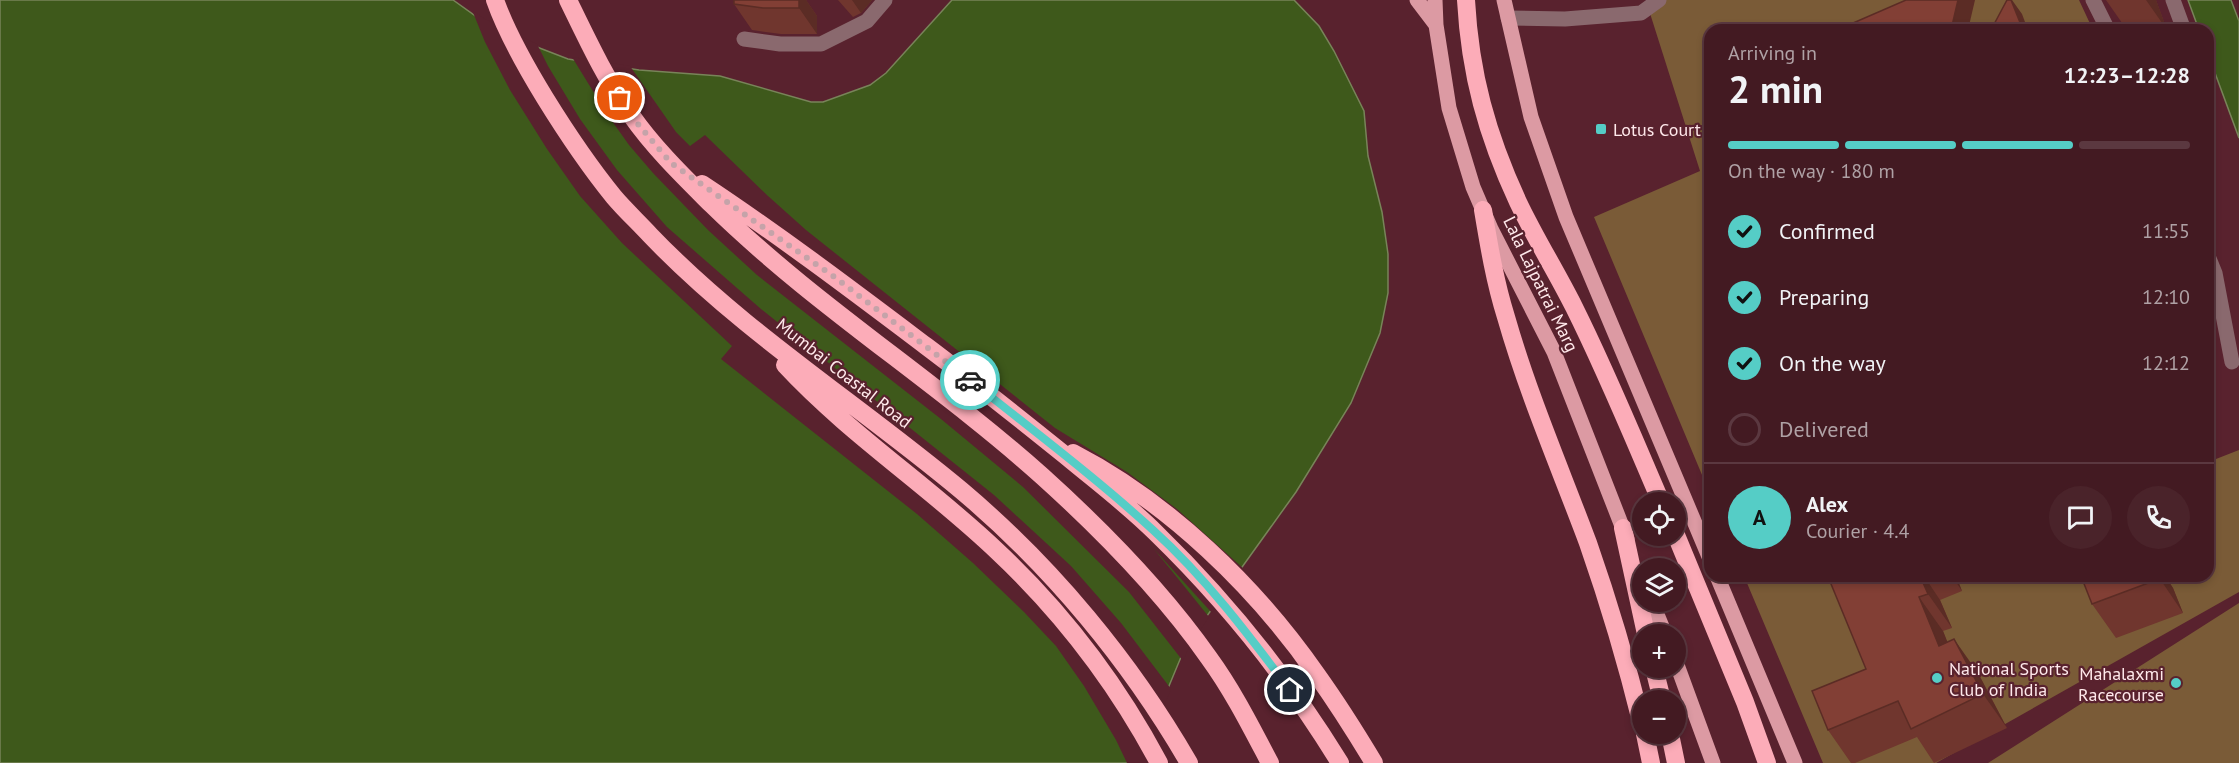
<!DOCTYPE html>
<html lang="en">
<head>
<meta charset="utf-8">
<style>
  :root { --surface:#431a22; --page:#4a232a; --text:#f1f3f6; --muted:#afa1a5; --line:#5b3840; --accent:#55cdc6 }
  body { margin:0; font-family:"PT Sans",sans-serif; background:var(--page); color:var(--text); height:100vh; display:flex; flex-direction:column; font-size:22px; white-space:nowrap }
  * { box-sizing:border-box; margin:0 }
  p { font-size:20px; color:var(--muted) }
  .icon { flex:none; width:33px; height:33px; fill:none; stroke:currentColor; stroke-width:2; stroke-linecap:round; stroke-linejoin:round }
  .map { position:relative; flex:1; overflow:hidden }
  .side { position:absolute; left:1704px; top:24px; width:510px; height:558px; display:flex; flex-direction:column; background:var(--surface); border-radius:18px; box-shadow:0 3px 9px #0003,0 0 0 2px var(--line) }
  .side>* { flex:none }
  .buttons { position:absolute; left:1632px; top:492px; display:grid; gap:12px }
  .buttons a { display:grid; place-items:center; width:54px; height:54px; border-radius:50%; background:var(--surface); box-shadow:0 3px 9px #0003,0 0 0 2px var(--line); font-size:30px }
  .pin { position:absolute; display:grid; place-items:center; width:51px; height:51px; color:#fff; margin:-26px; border:3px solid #fff; border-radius:50%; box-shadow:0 2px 6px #0007 }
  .courier { position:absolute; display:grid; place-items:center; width:60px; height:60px; margin:-30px; border:4px solid #55cdc6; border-radius:50%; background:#fff; color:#222; box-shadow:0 2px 8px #0007 }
  .summary em { font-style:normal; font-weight:800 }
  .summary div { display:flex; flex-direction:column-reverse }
  .summary { display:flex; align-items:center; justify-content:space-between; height:102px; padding:0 24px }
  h1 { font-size:39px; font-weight:800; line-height:45px }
  .bar { display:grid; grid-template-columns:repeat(4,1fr); gap:9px 6px; align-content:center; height:72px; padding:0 24px }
  .bar i { height:8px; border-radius:4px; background:var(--line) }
  .bar .current { background:var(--accent) }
  .bar p { grid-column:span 4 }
  .line { display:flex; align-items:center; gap:15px; padding:0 24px; border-top:2px solid var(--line) }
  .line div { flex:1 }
  .round { display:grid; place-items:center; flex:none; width:63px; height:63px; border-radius:32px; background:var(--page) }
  ol { padding:0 24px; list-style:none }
  li { display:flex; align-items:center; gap:18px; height:66px }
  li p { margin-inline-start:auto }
  li .icon { padding:6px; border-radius:50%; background:var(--accent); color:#111; stroke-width:4 }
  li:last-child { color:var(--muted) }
  li i { width:33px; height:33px; border:3px solid var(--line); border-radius:50% }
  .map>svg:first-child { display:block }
  .green { fill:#7a5b37 }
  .water { fill:#3e591b; stroke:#788459; stroke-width:1.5 }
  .pier { fill:#59222e }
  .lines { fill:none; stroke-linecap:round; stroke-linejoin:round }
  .minor { stroke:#8a696e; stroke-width:15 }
  .primary { stroke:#dc9aa3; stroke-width:15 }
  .motorway { stroke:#fcacb8; stroke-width:18 }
  .wall { fill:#70362e }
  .shaded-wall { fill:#5b2c25 }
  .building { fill:#823f35; stroke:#5b2c25; stroke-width:1.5 }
  .done { stroke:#c5a3a9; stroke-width:6; stroke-dasharray:0 10.8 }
  .route { stroke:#55cdc6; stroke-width:8 }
  .poi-dot { fill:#55cdc6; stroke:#59222e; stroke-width:2 }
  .labels { text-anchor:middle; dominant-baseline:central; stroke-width:4.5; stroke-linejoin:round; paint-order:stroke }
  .poi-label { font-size:18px; fill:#ffe9eb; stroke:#59222e; text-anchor:start }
  .street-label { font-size:18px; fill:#ffe9eb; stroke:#59222e }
</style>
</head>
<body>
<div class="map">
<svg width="2239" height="763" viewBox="0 0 2239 763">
  <rect width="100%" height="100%" fill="#59222e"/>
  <path class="green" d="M 1663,0 L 2079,0 L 2093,30 L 1710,30 L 1710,494 L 1594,217 L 1700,171 L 1648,7 Z
    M 2239,450 L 2239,592 L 1936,763 L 1823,763 L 1744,576 L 2208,576 L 2208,458 L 2216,459 Z
    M 2239,603 L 2239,763 L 1988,763 Z"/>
  <path class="water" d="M 0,0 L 453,0 L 484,22 L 524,42 L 568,59 L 639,70 L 720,76 L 811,102 L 823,102 L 870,85 L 886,73 L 952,0 L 1294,0 L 1319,26 L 1334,51 L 1364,111 L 1368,156 L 1382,212 L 1388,254 L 1388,293 L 1380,333 L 1351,403 L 1296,492 L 1186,645 L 1154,722 L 1143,763 L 0,763 Z
    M 2188,0 L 2231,0 L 2239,21 L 2239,138 L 2208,54 L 2208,30 L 2199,30 Z"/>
  <path class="pier" d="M 472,10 L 485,19 L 537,44 L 548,66 L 580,119 L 617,170 L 667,227 L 761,309 L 994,495 L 1071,566 L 1121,623 L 1171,689 L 1157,723 L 1146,763 L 1127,763 L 1116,740 L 1084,686 L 1056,646 L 1024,612 L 973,563 L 917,514 L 721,359 L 732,346 L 622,243 L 580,196 L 547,149 L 510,90 L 485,42 Z
    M 572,57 L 630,66 L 676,132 L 690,146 L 705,135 L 768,196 L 806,230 L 1055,428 L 1127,472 L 1177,509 L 1244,569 L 1212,613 L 1154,549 L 1209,617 L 1189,647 L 1183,661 L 1129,592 L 1023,487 L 941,419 L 757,275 L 708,230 L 653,173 L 629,145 L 607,114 Z"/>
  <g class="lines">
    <path class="minor" d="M 2093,0 L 2108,30
      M 2173,0 L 2184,30
      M 1508,18 L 1565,19 L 1641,13 L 1659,0
      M 744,39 L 780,44 L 821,44 L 867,21 L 885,0
      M 2208,256 L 2215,273 L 2232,362"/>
    <path class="primary" d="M 1417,0 L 1436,25
      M 1435,0 L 1436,25 L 1449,108 L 1473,187 L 1491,229 L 1554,352 L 1627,539
      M 1504,0 L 1531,117 L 1566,217 L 1710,559
      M 1717,576 L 1795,763
      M 1652,602 L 1665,634
      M 1676,662 L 1713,763"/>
    <path class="motorway" d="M 495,0 C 507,34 526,67 545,98 C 566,132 588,165 614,197 C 625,210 638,222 650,235 C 743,332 858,404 962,491 C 1052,567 1130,661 1189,763
      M 568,0 C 587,39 606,80 631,115 C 654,148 684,177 712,205 C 814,305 936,381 1042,476 C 1103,531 1162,591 1209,658 C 1233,691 1251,727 1270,763
      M 1466,0 C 1470,74 1487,135 1518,202 C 1535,238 1556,271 1574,307 C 1606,371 1633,437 1661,502
      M 702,184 C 779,235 853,291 926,346 C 974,382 1020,419 1066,456 C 1096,481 1128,505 1156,533 C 1226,601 1289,680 1340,763
      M 1483,210 C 1489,246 1495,282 1506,317 C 1528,394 1560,468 1588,543 C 1609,603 1627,664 1642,725
      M 785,365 C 849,434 929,486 997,551 C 1062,612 1117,684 1159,763
      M 1073,453 C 1168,502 1256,587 1317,675 C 1337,703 1356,733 1374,763
      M 1623,528 L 1646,634
      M 1676,535 L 1745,702 L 1767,763
      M 1654,668 L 1662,700
      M 1645,734 L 1651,763
      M 1670,734 L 1676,763"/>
  </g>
  <path class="wall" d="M 806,0 L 817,16 L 817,34 L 781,34 L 752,30 L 734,4 Z
    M 838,0 L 872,0 L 861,13 L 853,17 Z
    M 2106,0 L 2156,0 L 2167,30 L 2127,30 Z
    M 1835,576 L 1956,576 L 1962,591 L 1940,600 L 1952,628 L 1943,631 L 1947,642 L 1978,673 L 2007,728 L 1934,763 L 1917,737 L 1855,763 L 1851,763 L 1828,730 L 1866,669 Z
    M 2081,576 L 2165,576 L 2173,588 L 2183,613 L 2116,638 L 2092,604 Z"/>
  <path class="shaded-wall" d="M 799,0 L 806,0 L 817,16 L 817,34 L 799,8 Z
    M 852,0 L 872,0 L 861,13 Z
    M 1958,0 L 1975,0 L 1968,30 L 1951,30 Z
    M 2011,0 L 2012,0 L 2022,14 L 2028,30 L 2023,30 Z
    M 2146,0 L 2156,0 L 2167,30 Z
    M 1920,576 L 1924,576 L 1940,600 L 1952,628 L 1928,594 Z
    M 1952,576 L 1956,576 L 1962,591 Z
    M 2158,576 L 2165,576 L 2173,588 L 2183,613 Z
    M 1919,597 L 1943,631 L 1963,680 L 1939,646 Z
    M 1954,639 L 1978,673 L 2007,728 L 1983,694 Z"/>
  <path class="building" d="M 734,0 L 799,0 L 799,8 L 763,8 L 734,4 Z
    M 1906,0 L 1958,0 L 1951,30 L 1837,30 Z
    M 2007,0 L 2011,0 L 2023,30 L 1991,30 Z
    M 1835,576 L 1920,576 L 1928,594 L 1919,597 L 1939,646 L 1954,639 L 1983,694 L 1911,729 L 1898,701 L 1828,730 L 1812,691 L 1866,669 L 1829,579 Z
    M 2081,576 L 2158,576 L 2159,579 L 2092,604 Z"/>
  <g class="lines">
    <path class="done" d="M 620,98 L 631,116 L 671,163 L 833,276 L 970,380"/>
    <path class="route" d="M 970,380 C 1031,429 1095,477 1153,530 C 1205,577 1248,634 1290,690"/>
  </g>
  <g class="poi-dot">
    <rect x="1595" y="123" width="12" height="12" rx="3"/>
    <circle cx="1937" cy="678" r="6"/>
    <circle cx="2176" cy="683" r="6"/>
  </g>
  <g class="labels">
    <g class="poi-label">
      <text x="1613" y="129">Lotus Court</text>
      <text x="1949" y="668">National Sports<tspan x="1949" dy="21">Club of India</tspan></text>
      <text x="2164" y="673" text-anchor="end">Mahalaxmi<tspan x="2164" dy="21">Racecourse</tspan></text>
    </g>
    <g class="street-label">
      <text transform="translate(1541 284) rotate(64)">Lala Lajpatrai Marg</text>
      <text transform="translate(844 373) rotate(38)">Mumbai Coastal Road</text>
    </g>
  </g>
</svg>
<div class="buttons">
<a><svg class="icon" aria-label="locate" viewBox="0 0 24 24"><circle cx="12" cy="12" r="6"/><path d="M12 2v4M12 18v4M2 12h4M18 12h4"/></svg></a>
<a><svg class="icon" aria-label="layers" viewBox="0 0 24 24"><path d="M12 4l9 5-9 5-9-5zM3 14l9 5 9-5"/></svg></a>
<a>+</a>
<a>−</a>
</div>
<div class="pin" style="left:620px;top:98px;background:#ea580c"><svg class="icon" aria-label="bag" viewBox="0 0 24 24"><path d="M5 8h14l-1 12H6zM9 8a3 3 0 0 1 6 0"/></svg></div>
<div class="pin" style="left:1290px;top:690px;background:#1f2937"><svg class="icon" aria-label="home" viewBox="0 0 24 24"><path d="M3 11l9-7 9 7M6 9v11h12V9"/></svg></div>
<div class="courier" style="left:970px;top:380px"><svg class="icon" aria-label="car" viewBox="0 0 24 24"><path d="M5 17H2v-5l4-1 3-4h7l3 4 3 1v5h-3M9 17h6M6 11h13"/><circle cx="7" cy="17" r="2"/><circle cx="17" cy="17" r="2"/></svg></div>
<section class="side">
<div class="summary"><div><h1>2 min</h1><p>Arriving in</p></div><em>12:23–12:28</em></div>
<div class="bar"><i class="current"></i><i class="current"></i><i class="current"></i><i></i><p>On the way · 180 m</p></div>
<ol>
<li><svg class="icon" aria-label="check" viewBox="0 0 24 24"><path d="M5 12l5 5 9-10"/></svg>Confirmed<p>11:55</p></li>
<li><svg class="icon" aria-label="check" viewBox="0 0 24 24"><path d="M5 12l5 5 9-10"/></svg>Preparing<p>12:10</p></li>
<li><svg class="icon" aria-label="check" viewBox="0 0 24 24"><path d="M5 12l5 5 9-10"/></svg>On the way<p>12:12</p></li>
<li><i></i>Delivered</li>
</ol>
<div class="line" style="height:108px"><b class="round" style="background:var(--accent);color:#111">A</b><div><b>Alex</b><p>Courier · 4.4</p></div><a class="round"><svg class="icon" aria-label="chat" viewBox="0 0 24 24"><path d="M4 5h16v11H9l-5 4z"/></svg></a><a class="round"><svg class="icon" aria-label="phone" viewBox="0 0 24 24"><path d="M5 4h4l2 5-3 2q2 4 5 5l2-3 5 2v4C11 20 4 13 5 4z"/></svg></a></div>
</section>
</div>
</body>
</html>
